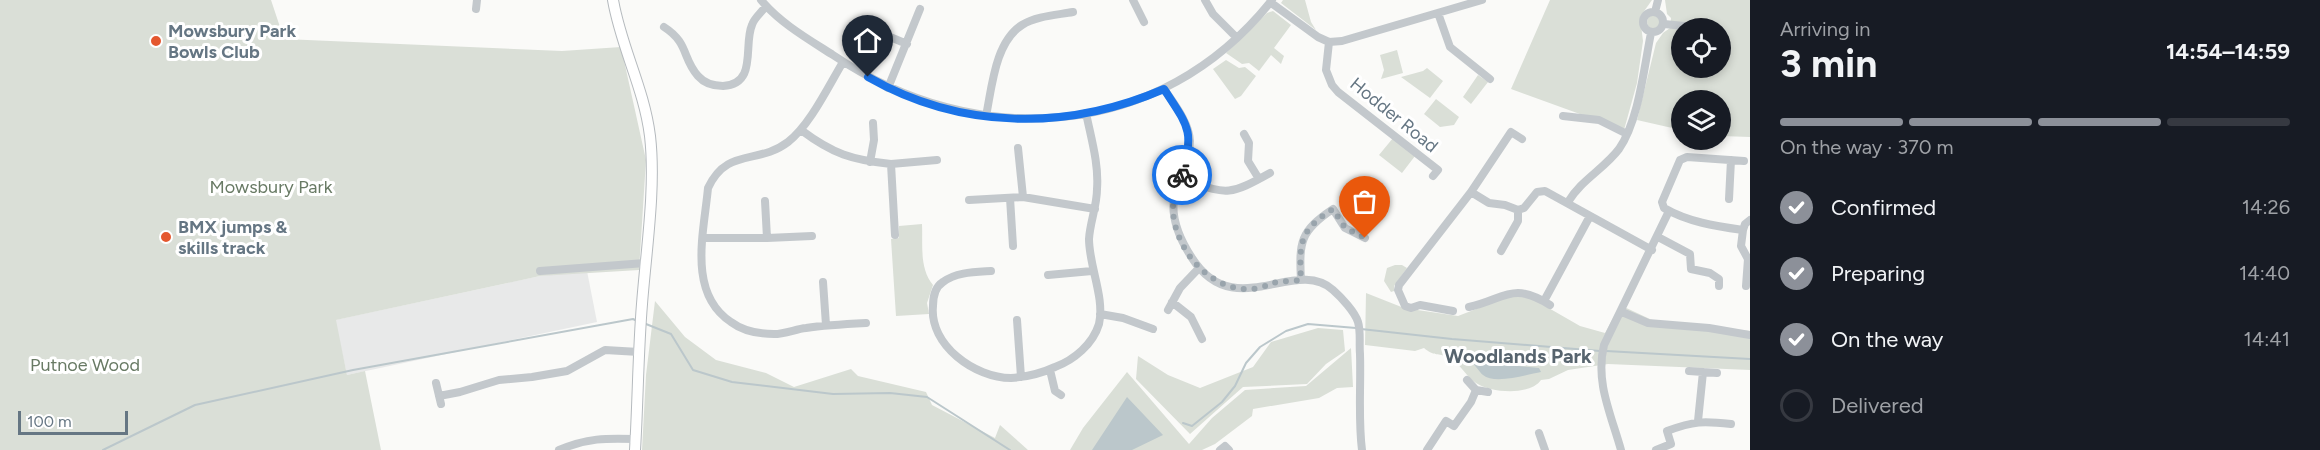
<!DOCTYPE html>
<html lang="en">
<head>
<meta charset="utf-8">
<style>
  :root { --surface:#171b24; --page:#242831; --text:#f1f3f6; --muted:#9ea1a6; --line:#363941; --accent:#8c9099 }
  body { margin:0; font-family:Figtree,sans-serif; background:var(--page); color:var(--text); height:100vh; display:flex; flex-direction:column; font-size:22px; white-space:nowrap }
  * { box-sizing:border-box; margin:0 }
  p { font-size:20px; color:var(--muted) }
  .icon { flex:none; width:33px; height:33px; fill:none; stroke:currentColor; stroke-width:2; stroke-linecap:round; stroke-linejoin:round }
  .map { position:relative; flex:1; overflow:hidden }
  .details { display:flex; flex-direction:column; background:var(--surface); width:570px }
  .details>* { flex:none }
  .buttons { position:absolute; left:1671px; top:18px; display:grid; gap:12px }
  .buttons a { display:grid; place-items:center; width:60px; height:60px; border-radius:50%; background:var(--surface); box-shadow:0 3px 9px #0003; font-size:30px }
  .scale { position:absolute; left:18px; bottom:15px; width:110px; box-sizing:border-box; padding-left:6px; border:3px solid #657683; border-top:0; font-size:16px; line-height:21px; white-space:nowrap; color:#657683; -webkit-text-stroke:4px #fff; paint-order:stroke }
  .pin { position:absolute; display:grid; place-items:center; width:51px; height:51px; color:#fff; margin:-62px -26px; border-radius:50% 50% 50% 0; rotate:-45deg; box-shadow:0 0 6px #0007 }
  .pin .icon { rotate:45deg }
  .courier { position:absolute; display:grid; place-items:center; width:60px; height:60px; margin:-30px; border:4px solid #1a73e8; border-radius:50%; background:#fff; color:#222; box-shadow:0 2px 8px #0007 }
  .head em { font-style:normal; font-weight:700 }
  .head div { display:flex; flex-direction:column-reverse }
  .head { display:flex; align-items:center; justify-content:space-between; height:102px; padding:0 30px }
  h1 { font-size:39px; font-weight:700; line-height:45px }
  .bar { display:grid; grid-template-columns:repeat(4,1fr); gap:9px 6px; align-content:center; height:72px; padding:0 30px }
  .bar i { height:8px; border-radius:4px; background:var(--line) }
  .bar .on { background:var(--accent) }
  .bar p { grid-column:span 4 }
  ol { padding:0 30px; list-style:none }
  li { display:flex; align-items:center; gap:18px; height:66px }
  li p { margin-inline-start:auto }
  li .icon { padding:6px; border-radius:50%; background:var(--accent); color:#fff; stroke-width:4 }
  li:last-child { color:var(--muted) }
  li i { width:33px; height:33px; border:3px solid var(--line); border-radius:50% }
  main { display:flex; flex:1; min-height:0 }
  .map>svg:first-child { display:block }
  .built { fill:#e8e9e9 }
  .green { fill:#dadfd7; fill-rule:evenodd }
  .water { fill:#bbc7cb }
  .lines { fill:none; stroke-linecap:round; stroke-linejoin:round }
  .stream { stroke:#bbc7cb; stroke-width:2 }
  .major-casing { stroke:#b5babe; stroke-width:12 }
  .minor { stroke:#c3c8cc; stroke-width:8 }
  .major { stroke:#fff; stroke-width:10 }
  .done { stroke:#99a4ac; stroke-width:6; stroke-dasharray:0 10.8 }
  .route { stroke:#1a73e8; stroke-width:8 }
  .poi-dot { fill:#e4572e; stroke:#fff; stroke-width:2 }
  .labels { text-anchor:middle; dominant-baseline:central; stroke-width:6; stroke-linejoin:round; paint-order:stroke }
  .poi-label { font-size:18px; font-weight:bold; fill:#657683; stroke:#fff; text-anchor:start }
  .street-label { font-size:18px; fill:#657683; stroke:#fff }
  .park-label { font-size:18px; fill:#687a64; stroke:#fff }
  .neighbourhood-label { font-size:20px; font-weight:bold; fill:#57646e; stroke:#fff }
</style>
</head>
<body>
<main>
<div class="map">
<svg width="1750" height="450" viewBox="0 0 1750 450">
  <rect width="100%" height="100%" fill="#fafaf8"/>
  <path class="built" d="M 587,271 L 597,322 L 347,375 L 335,320 L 540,276 Z"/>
  <path class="green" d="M 0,0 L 271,0 L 284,39 L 562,51 L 621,47 L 646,160 L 639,270 L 540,276 L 336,320 L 347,375 L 365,371 L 381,450 L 0,450 Z
    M 1283,0 L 1305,0 L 1311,22 L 1316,30 L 1281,3 Z
    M 1550,0 L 1652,0 L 1640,17 L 1643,41 L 1637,83 L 1624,130 L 1511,89 Z
    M 1665,0 L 1750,0 L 1750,137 L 1721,136 L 1720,100 L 1682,100 L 1681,130 L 1637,120 L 1656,43 L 1663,33 L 1670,28 L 1671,18 L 1667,14 ZM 1682,28 L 1720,28 L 1720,68 L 1682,68 Z
    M 1273,11 L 1291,25 L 1274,48 L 1284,56 L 1281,64 L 1271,55 L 1259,71 L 1249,63 L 1242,64 L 1226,53 L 1267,13 Z
    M1647 22a7 7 0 1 1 14 0a7 7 0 1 1-14 0Z
    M 1397,50 L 1403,73 L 1381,79 L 1384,70 L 1380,55 Z
    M 1226,60 L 1239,68 L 1245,67 L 1256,76 L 1241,96 L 1235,99 L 1213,69 Z
    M 1427,68 L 1443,81 L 1430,98 L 1401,77 L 1423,71 Z
    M 1478,75 L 1488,82 L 1471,104 L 1463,97 Z
    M 1436,99 L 1459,117 L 1454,125 L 1440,127 L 1424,114 Z
    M 1393,138 L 1415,156 L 1402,173 L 1379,155 Z
    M 922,224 C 923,245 919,268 933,285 L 927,303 L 929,314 L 896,316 L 891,239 L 899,238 L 899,226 Z
    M 1395,265 L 1402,265 L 1407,268 L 1394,286 L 1394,291 L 1391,292 L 1384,281 L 1387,268 Z
    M 1366,293 L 1404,308 L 1458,316 L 1510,296 L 1526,295 L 1580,326 L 1605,333 L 1620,305 L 1652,320 L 1750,331 L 1750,370 L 1608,364 L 1568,370 L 1549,379 L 1541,380 C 1530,396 1491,393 1476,383 C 1465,376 1459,360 1445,356 C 1435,353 1434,356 1424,348 L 1415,351 L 1365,345 Z
    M 655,301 L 685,337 L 716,360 L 766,373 L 794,387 L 851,369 L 858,376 L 926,392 L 932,405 L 995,438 L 1000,425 L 1028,450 L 642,450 L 646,375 Z
    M 1318,328 L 1343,330 L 1345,351 L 1326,364 L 1307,384 L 1243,387 L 1190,434 L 1136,379 L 1138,356 L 1168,375 L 1200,388 L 1253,367 L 1271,342 Z
    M 1351,348 L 1353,387 L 1337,388 L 1319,398 L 1253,409 L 1252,416 L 1215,444 L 1202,450 L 1070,450 L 1083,428 L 1127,372 L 1189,444 L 1212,418 L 1245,390 L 1306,386 Z"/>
  <path class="water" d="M 1470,361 L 1539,368 L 1541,372 C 1528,374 1495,385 1483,375 C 1479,372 1476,365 1470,361 Z
    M 1127,397 L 1163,435 L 1132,450 L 1092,450 Z"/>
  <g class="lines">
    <path class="stream" d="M 646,324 L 671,334 L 693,370 L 732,382 L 833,394 L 890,393 L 927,397 L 1010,450
      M 1361,329 L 1452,339 L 1600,351
      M 1606,351 L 1750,359
      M 1183,423 L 1192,426 L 1222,402 L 1235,386 L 1246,363 L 1260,347 L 1286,331 L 1308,324 L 1356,328
      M 103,450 L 195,405 L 353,370 L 633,319 L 637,321"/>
    <defs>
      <path id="major" d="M 613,0 C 621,47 644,88 650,136 C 656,188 646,251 642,304 C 638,353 638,401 635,450"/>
    </defs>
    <use href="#major" class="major-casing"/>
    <path class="minor" d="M 761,0 C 780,23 808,39 833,55 C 977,152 1160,141 1272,0
      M 1133,0 L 1144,22
      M 1205,0 L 1213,14 L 1237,38
      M 1270,2 L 1318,37 L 1329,42 L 1342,41 L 1482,0
      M 476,9 L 477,0
      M1643 22a10 10 0 1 1 20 0a10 10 0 1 1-20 0Z
      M 1655,12 L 1658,0
      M 1438,13 L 1450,47 L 1490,79
      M 859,24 L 907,44
      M 1664,24 L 1695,27
      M 664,27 C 689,43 682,58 698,76 C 705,84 714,86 723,86 C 758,84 743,45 752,25 C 754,18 762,12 766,6
      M 1329,42 L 1326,70 L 1332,85 L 1338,92 L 1438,170 L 1433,176
      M 843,62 C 828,87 810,125 788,142 C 758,165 727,147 708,188 C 704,232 687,293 731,322 C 743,331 759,334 774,334 C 785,334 796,329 806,328 C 826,325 846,324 866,323
      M 888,88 L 920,9
      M 1164,89 C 1174,104 1189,122 1190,141 C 1190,158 1181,174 1176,190 C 1168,214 1179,238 1192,258 C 1234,324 1295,256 1333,290 C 1341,297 1355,312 1358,322 C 1361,332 1359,344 1360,354 C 1361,386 1358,419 1362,450
      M 986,116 C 992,87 995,42 1022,25 C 1036,16 1057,15 1073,12
      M 1563,116 L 1599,120 L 1627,134
      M 801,130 C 833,154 852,160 891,164 L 895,235
      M 1244,134 L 1249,143 L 1248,161 L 1259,179
      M 1018,148 L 1023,197
      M 870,162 L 874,140 L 873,123
      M 891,164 L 937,160
      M 1181,179 C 1227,194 1227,197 1270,173
      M 1471,192 L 1489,203 L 1505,205 L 1518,210 L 1524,208 L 1537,192 L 1545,191 L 1652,250
      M 1010,198 L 1013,246
      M 1729,199 L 1731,160
      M 969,200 L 1023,197 L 1095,209
      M 1568,202 C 1581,180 1604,169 1619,149 C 1639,120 1644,67 1651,33
      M 1743,230 C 1715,226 1688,222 1664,208 L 1662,202 L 1680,160 L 1687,157 L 1744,161
      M 1658,237 L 1690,254 L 1691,269 L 1710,273 L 1719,279 L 1719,286
      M 703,238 L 767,238 L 765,201
      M 767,238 L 812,236
      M 1501,251 L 1518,221 L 1518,210
      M 540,271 L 645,263
      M 991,271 C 975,272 956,272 943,282 C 935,287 933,297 933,306 C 929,345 975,378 1011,378 C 1026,377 1042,373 1055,367 C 1074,360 1093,344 1099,324 C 1105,298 1089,266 1089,239 C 1090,222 1097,206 1097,189 C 1099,164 1091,138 1086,113
      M 1048,275 L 1092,271
      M 1301,280 C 1299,242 1300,231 1333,209 L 1345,228 L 1365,238
      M 823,282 L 826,325
      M 1746,286 L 1748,259 L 1741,246 L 1743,230 L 1745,224 L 1750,220
      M 1544,301 L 1590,216
      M 1172,302 L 1191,317 L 1202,339
      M 1469,307 C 1505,299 1512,281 1550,305
      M 1168,310 L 1180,288 L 1199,268
      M 1453,311 L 1420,305 L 1411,308 L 1405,306 L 1398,290 L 1399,285 L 1471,192 L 1511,132 L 1522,139
      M 1622,312 L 1648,323 L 1709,328 L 1750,335
      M 1100,314 L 1123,318 L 1153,329
      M 1017,320 L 1021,377
      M 1050,370 L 1055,391 L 1061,395
      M 1689,371 L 1717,373
      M 1467,380 L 1476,390 L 1488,392
      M 436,383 L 441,404
      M 439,396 L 460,392 L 499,380 L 532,377 L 567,371 L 605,350 L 639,352
      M 1698,421 L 1703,372
      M 1539,433 L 1545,450
      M 559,450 C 587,438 606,438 635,439
      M 1220,450 L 1225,446 L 1229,450
      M 1427,450 L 1446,421 L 1454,426 L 1471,402 L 1476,390
      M 1621,450 C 1611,414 1595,382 1604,345 L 1669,211
      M 1656,450 L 1671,444 L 1667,431 C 1694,421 1703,421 1731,424"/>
    <use href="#major" class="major"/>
  </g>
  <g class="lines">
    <path class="done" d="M 1182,175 C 1179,186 1174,195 1173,206 C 1172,245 1206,288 1246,289 C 1255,290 1265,286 1273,283 C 1282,281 1292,281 1301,280 C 1299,242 1300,230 1333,209 L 1345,228 L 1365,238"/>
    <path class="route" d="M 868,77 C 961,130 1067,131 1164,89 C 1188,126 1195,131 1182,175"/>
  </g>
  <g class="poi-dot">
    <circle cx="156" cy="41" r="6"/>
    <circle cx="166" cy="237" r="6"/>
  </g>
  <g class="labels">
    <g class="poi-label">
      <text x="168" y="31">Mowsbury Park<tspan x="168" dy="21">Bowls Club</tspan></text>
      <text x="178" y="227">BMX jumps &amp;<tspan x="178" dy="21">skills track</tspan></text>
    </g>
    <g class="street-label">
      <text transform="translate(1394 115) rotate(39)">Hodder Road</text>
    </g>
    <g class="park-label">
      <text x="271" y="187">Mowsbury Park</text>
      <text x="85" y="365">Putnoe Wood</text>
    </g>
    <g class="neighbourhood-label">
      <text x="1518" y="356">Woodlands Park</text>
    </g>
  </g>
</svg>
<div class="buttons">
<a><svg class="icon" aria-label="locate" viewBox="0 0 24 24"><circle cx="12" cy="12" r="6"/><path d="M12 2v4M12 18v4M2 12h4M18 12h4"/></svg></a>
<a><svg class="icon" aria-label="layers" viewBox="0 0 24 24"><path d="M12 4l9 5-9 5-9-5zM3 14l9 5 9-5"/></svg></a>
</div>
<div class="scale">100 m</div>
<div class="pin" style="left:1365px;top:238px;background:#ea580c"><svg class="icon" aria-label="bag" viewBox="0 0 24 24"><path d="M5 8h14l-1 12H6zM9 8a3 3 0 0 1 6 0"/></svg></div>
<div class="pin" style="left:868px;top:77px;background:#1f2937"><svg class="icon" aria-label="home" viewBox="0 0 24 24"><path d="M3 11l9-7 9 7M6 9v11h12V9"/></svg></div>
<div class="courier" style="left:1182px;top:175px"><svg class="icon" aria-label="bike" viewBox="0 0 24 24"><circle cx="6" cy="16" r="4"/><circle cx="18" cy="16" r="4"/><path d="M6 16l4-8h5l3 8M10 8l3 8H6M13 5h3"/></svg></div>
</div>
<section class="details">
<div class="head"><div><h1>3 min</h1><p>Arriving in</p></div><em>14:54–14:59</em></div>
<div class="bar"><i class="on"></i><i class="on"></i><i class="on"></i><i></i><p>On the way · 370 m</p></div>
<ol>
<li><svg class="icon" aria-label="check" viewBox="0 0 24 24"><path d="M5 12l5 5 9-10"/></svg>Confirmed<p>14:26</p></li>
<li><svg class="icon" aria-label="check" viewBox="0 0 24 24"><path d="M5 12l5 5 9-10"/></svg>Preparing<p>14:40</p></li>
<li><svg class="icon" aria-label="check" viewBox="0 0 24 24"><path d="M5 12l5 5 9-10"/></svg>On the way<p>14:41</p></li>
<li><i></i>Delivered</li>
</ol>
</section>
</main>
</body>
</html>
